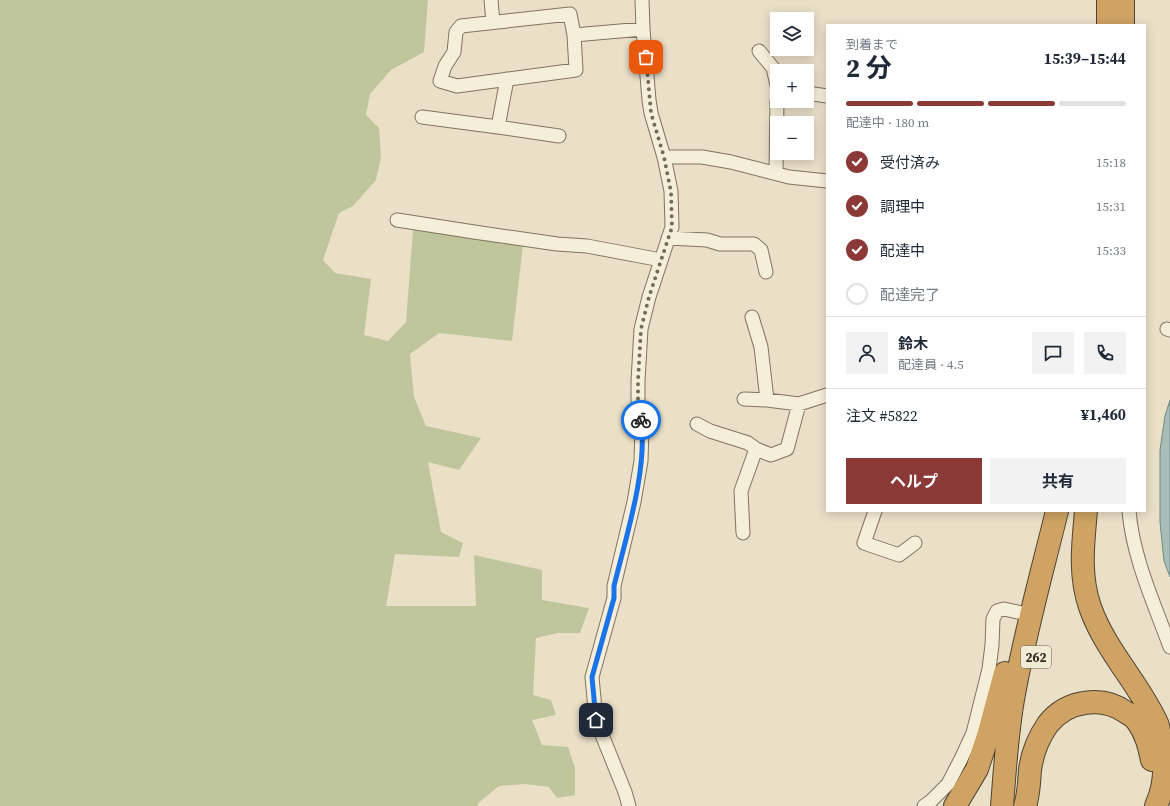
<!DOCTYPE html>
<html lang="ja">
<head>
<meta charset="utf-8">
<style>
  :root { --surface:#fff; --page:#f2f2f3; --text:#1f2937; --muted:#747a83; --line:#e0e1e3; --accent:#8a3936 }
  body { margin:0; font-family:"Source Serif 4","Noto Sans JP",serif; background:var(--page); color:var(--text); height:100vh; display:flex; flex-direction:column; font-size:15px; white-space:nowrap }
  * { box-sizing:border-box; margin:0 }
  p { font-size:13px; color:var(--muted) }
  .icon { flex:none; width:22px; height:22px; fill:none; stroke:currentColor; stroke-width:2; stroke-linecap:round; stroke-linejoin:round }
  .map { position:relative; flex:1; overflow:hidden }
  .sheet { position:absolute; left:826px; top:24px; width:320px; height:488px; display:flex; flex-direction:column; background:var(--surface); border-radius:0px; box-shadow:0 2px 10px #0003 }
  .sheet>* { flex:none }
  .tools { position:absolute; left:770px; top:12px; display:grid; gap:8px }
  .tools a { display:grid; place-items:center; width:44px; height:44px; border-radius:0px; background:var(--surface); box-shadow:0 2px 10px #0003; font-size:20px }
  .pin { position:absolute; display:grid; place-items:center; width:34px; height:34px; color:#fff; margin:-17px; border-radius:8px; box-shadow:0 2px 6px #0006 }
  .courier { position:absolute; display:grid; place-items:center; width:40px; height:40px; margin:-20px; border:3px solid #1a73e8; border-radius:50%; background:#fff; color:#222; box-shadow:0 1px 5px #0007 }
  .head em { font-style:normal; font-weight:700 }
  .head div { display:flex; flex-direction:column-reverse }
  .head { display:flex; align-items:center; justify-content:space-between; height:68px; padding:0 20px }
  h1 { font-size:26px; font-weight:700; line-height:30px }
  .bar { display:grid; grid-template-columns:repeat(4,1fr); gap:6px 4px; align-content:center; height:48px; padding:0 20px }
  .bar i { height:5px; border-radius:3px; background:var(--line) }
  .bar .on { background:var(--accent) }
  .bar p { grid-column:span 4 }
  .line { display:flex; align-items:center; gap:10px; padding:0 20px; border-top:1px solid var(--line) }
  .line div { flex:1 }
  .round { display:grid; place-items:center; flex:none; width:42px; height:42px; border-radius:0px; background:var(--page) }
  ol { padding:0 20px; list-style:none }
  li { display:flex; align-items:center; gap:12px; height:44px }
  li p { margin-inline-start:auto }
  li .icon { padding:4px; border-radius:50%; background:var(--accent); color:#fff; stroke-width:4 }
  li:last-child { color:var(--muted) }
  li i { width:22px; height:22px; border:2px solid var(--line); border-radius:50% }
  .button { display:flex; gap:8px; margin-top:auto; padding:8px 20px }
  .button a { flex:1; height:46px; border-radius:0px; background:var(--accent); color:#fff; font-size:16px; font-weight:700; line-height:46px; text-align:center }
  .button a+a { background:var(--page); color:var(--text) }
  .map>svg:first-child { display:block }
  .green { fill:#bfc69c }
  .water { fill:#a8bdb8; stroke:#708b85 }
  .lines { fill:none; stroke-linecap:round; stroke-linejoin:round }
  .street-casing { stroke:#82735f; stroke-width:15 }
  .highway-casing { stroke:#514232; stroke-width:24 }
  .street { stroke:#f5eed9; stroke-width:13 }
  .highway { stroke:#cea363; stroke-width:22 }
  .done { stroke:#746a5b; stroke-width:4; stroke-dasharray:0 7.2 }
  .route { stroke:#1a73e8; stroke-width:5 }
  .labels { text-anchor:middle; dominant-baseline:central; stroke-width:3.5; stroke-linejoin:round; paint-order:stroke }
  .shield { fill:#f1ebd6; stroke:#6d6557; stroke-width:1 }
  .shield-label { font-size:13px; font-weight:bold; fill:#352b21 }
</style>
</head>
<body>
<div class="map">
<svg width="1170" height="806" viewBox="0 0 1170 806">
  <rect width="100%" height="100%" fill="#e9e0c7"/>
  <path class="green" d="M 0,0 L 428,0 L 424,52 L 391,70 L 370,94 L 366,115 L 379,128 L 381,158 L 376,180 L 353,206 L 339,213 L 323,260 L 335,273 L 371,279 L 364,335 L 388,341 L 406,322 L 413,230 L 523,244 L 512,341 L 439,333 L 410,354 L 414,397 L 426,426 L 481,438 L 459,470 L 428,462 L 441,532 L 463,543 L 459,557 L 395,554 L 386,606 L 476,606 L 474,555 L 542,570 L 542,600 L 589,608 L 580,633 L 557,633 L 536,638 L 533,695 L 551,700 L 556,715 L 532,720 L 542,745 L 568,747 L 575,768 L 575,795 L 557,798 L 549,787 L 526,784 L 499,786 L 478,803 L 478,806 L 0,806 Z"/>
  <path class="water" d="M 1170,400 L 1170,577 L 1164,561 L 1160,522 L 1160,450 L 1165,416 Z"/>
  <g class="lines">
    <defs>
      <path id="street" d="M 491,0 L 493,22
        M 574,35 L 570,14 L 461,26 L 456,32 L 454,52 L 445,66 L 440,81 L 457,86 L 576,70 L 574,35 L 643,29
        M 759,51 L 773,68 L 777,85
        M 807,93 L 827,96
        M 422,117 L 498,127 L 507,79
        M 498,127 L 559,136
        M 664,157 L 702,157 L 731,162 L 789,177 L 827,181
        M 776,173 L 777,101
        M 397,220 L 474,232 L 557,244 L 587,246 L 661,260
        M 668,238 L 707,240 L 720,244 L 754,244 L 761,250 L 766,272
        M 752,317 L 761,347 L 767,400 L 799,404 L 827,395
        M 1167,329 L 1170,330
        M 744,399 L 767,400
        M 697,424 L 710,431 L 748,443 L 756,449 L 771,455 L 787,449 L 799,404
        M 875,511 L 864,543 L 899,555 L 915,543
        M 1129,511 C 1133,558 1154,603 1170,647
        M 743,533 L 741,491 L 756,449
        M 629,806 L 625,792 L 596,720 L 592,677 L 614,598 L 614,586 L 634,502 L 641,461 L 642,428 L 638,400 L 638,381 L 641,329 L 649,297 L 672,227 L 671,191 L 664,157 L 651,113 L 649,100 L 643,29 L 642,0
        M 924,806 L 931,801 L 948,784 L 961,759 L 973,733 L 989,669 L 992,645 L 993,619 L 997,611 L 1004,609 L 1031,615"/>
      <path id="highway" d="M 1108,0 L 1108,25
        M 1123,0 L 1123,25
        M 1086,511 C 1083,544 1079,575 1090,607 C 1105,650 1138,682 1157,723 C 1159,727 1159,733 1160,738 C 1166,760 1166,784 1156,806
        M 955,806 L 977,769 L 988,736 L 1005,673
        M 1002,806 C 1005,769 1007,731 1014,694 C 1025,633 1042,572 1057,511
        M 1025,806 C 1029,794 1029,782 1030,770 C 1032,754 1039,737 1048,724 C 1067,700 1103,695 1127,713 C 1131,715 1135,718 1137,721 C 1146,733 1149,746 1152,760"/>
    </defs>
    <use href="#street" class="street-casing"/>
    <use href="#highway" class="highway-casing"/>
    <use href="#street" class="street"/>
    <use href="#highway" class="highway"/>
  </g>
  <g class="lines">
    <path class="done" d="M 641,420 L 638,400 L 638,381 L 641,329 L 649,297 L 672,227 L 671,192 L 664,157 L 651,113 L 646,57"/>
    <path class="route" d="M 596,720 L 592,677 L 614,598 L 614,586 C 626,537 648,469 641,420"/>
  </g>
  <g class="labels">
    <rect class="shield" x="1021" y="646" width="30" height="22" rx="3"/>
    <g class="shield-label">
      <text x="1036" y="657">262</text>
    </g>
  </g>
</svg>
<div class="tools">
<a><svg class="icon" aria-label="layers" viewBox="0 0 24 24"><path d="M12 4l9 5-9 5-9-5zM3 14l9 5 9-5"/></svg></a>
<a>+</a>
<a>−</a>
</div>
<div class="pin" style="left:646px;top:57px;background:#ea580c"><svg class="icon" aria-label="bag" viewBox="0 0 24 24"><path d="M5 8h14l-1 12H6zM9 8a3 3 0 0 1 6 0"/></svg></div>
<div class="pin" style="left:596px;top:720px;background:#1f2937"><svg class="icon" aria-label="home" viewBox="0 0 24 24"><path d="M3 11l9-7 9 7M6 9v11h12V9"/></svg></div>
<div class="courier" style="left:641px;top:420px"><svg class="icon" aria-label="bike" viewBox="0 0 24 24"><circle cx="6" cy="16" r="4"/><circle cx="18" cy="16" r="4"/><path d="M6 16l4-8h5l3 8M10 8l3 8H6M13 5h3"/></svg></div>
<section class="sheet">
<div class="head"><div><h1>2 分</h1><p>到着まで</p></div><em>15:39–15:44</em></div>
<div class="bar"><i class="on"></i><i class="on"></i><i class="on"></i><i></i><p>配達中 · 180 m</p></div>
<ol>
<li><svg class="icon" aria-label="check" viewBox="0 0 24 24"><path d="M5 12l5 5 9-10"/></svg>受付済み<p>15:18</p></li>
<li><svg class="icon" aria-label="check" viewBox="0 0 24 24"><path d="M5 12l5 5 9-10"/></svg>調理中<p>15:31</p></li>
<li><svg class="icon" aria-label="check" viewBox="0 0 24 24"><path d="M5 12l5 5 9-10"/></svg>配達中<p>15:33</p></li>
<li><i></i>配達完了</li>
</ol>
<div class="line" style="height:72px"><a class="round"><svg class="icon" aria-label="person" viewBox="0 0 24 24"><circle cx="12" cy="8" r="4"/><path d="M4 21q1-7 8-7t8 7"/></svg></a><div><b>鈴木</b><p>配達員 · 4.5</p></div><a class="round"><svg class="icon" aria-label="chat" viewBox="0 0 24 24"><path d="M4 5h16v11H9l-5 4z"/></svg></a><a class="round"><svg class="icon" aria-label="phone" viewBox="0 0 24 24"><path d="M5 4h4l2 5-3 2q2 4 5 5l2-3 5 2v4C11 20 4 13 5 4z"/></svg></a></div>
<div class="line" style="height:52px"><div>注文 #5822</div><b>¥1,460</b></div>
<div class="button"><a>ヘルプ</a><a>共有</a></div>
</section>
</div>
</body>
</html>
